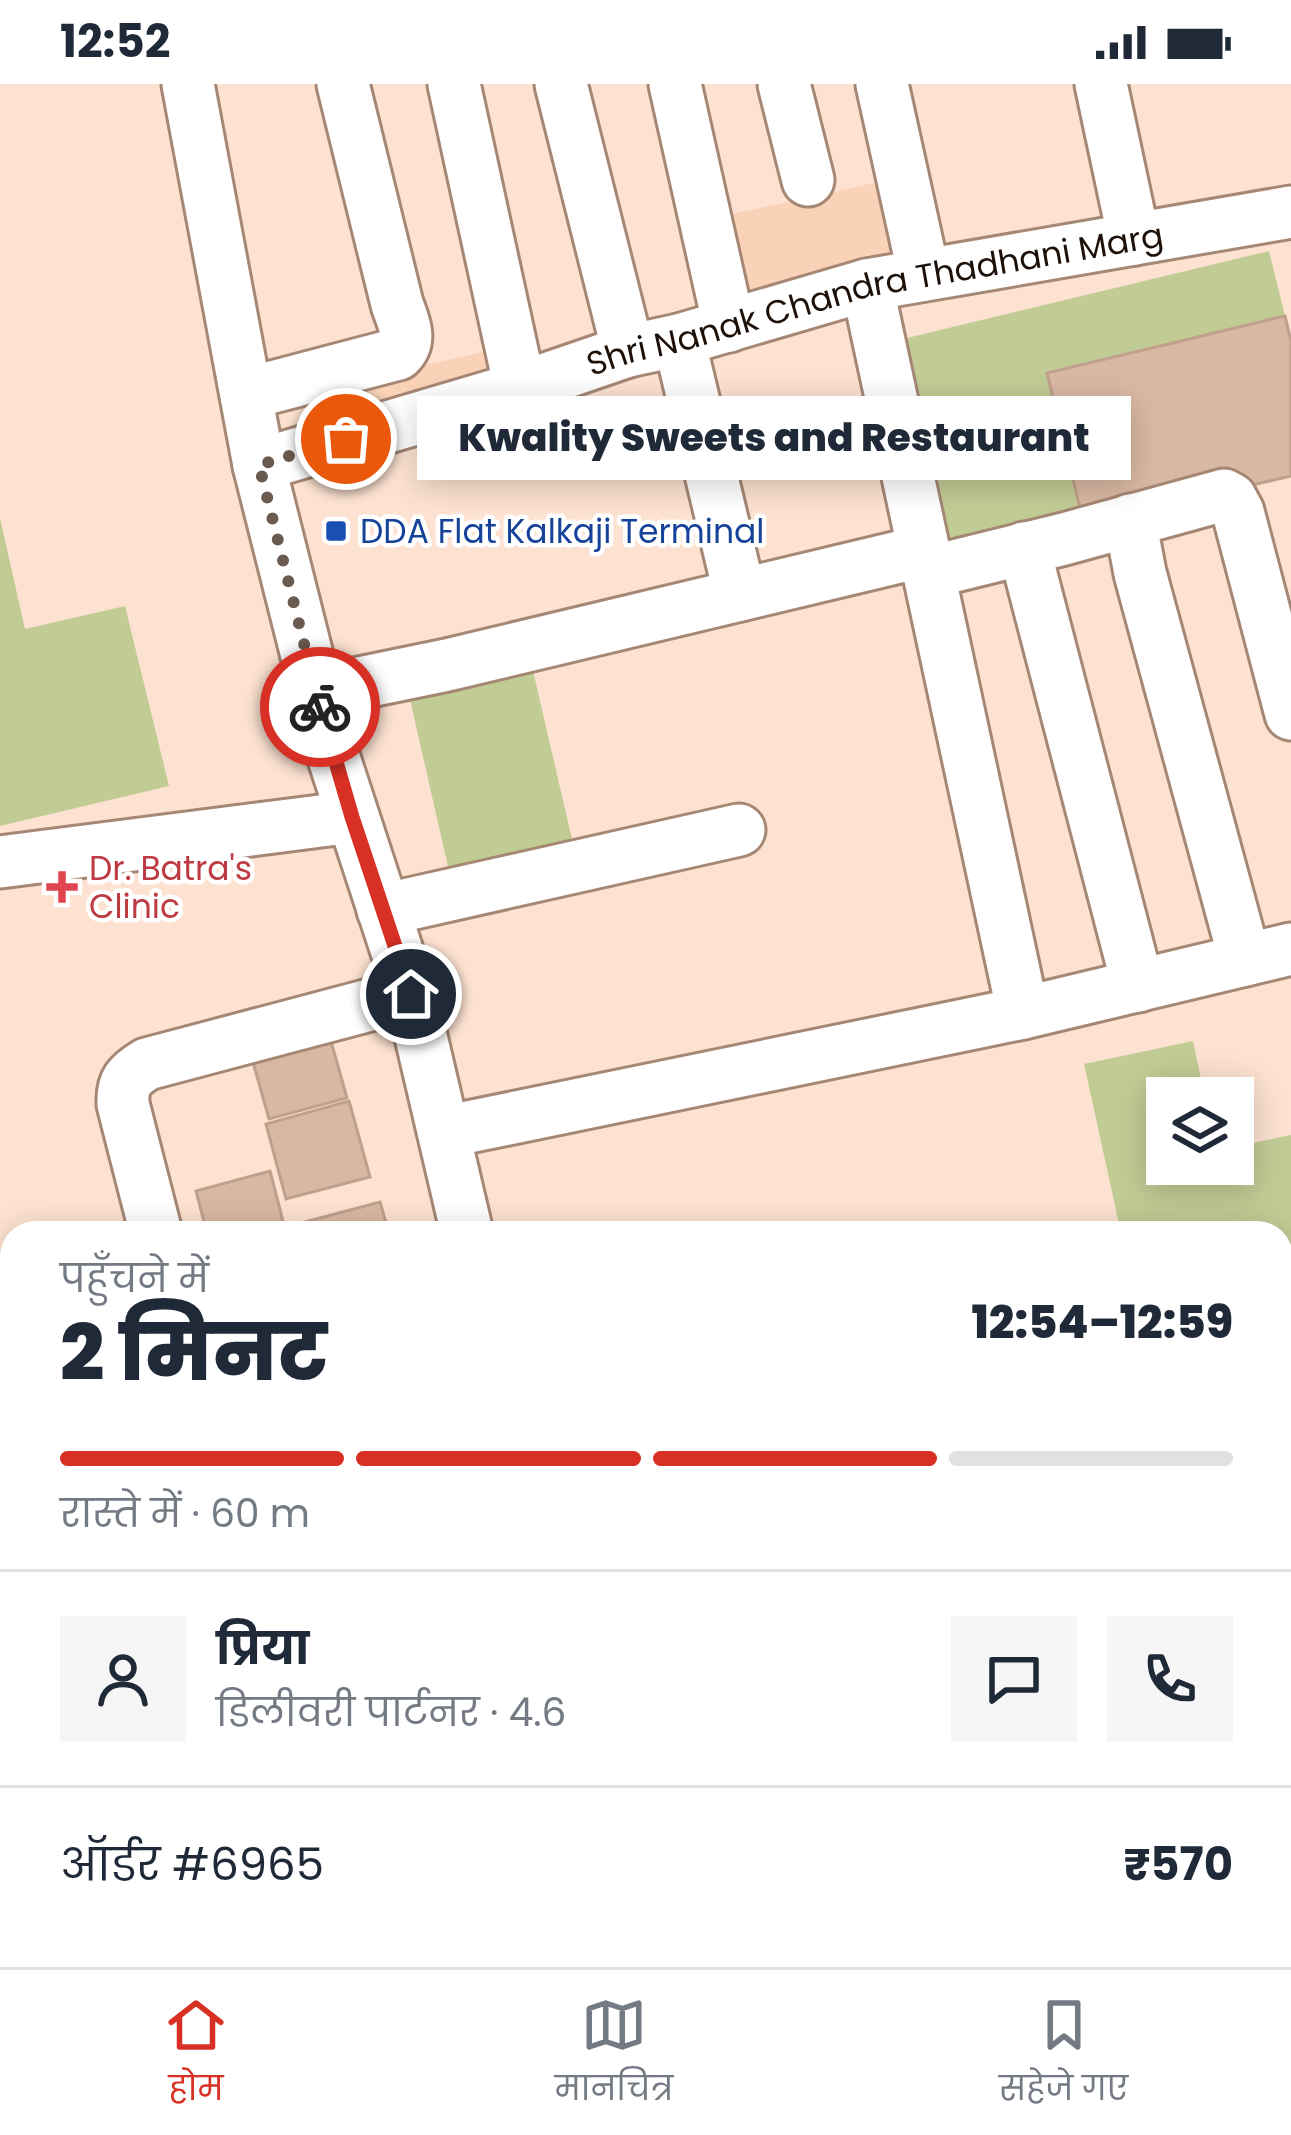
<!DOCTYPE html>
<html lang="hi">
<head>
<meta charset="utf-8">
<style>
  :root { --surface:#fff; --page:#f6f6f7; --text:#1f2937; --muted:#747a83; --line:#e0e1e3; --accent:#d93025 }
  body { margin:0; font-family:Poppins,"Noto Sans Devanagari",sans-serif; background:var(--page); color:var(--text); height:100vh; display:flex; flex-direction:column; font-size:45px; white-space:nowrap }
  * { box-sizing:border-box; margin:0 }
  p { font-size:39px; color:var(--muted) }
  .icon { flex:none; width:66px; height:66px; fill:none; stroke:currentColor; stroke-width:2; stroke-linecap:round; stroke-linejoin:round }
  .map { position:relative; flex:1; overflow:hidden }
  .sheet { position:absolute; left:0px; top:1137px; width:1293px; height:747px; display:flex; flex-direction:column; background:var(--surface); border-radius:36px 36px 0 0; box-shadow:0 6px 30px #0003 }
  .sheet>* { flex:none }
  .buttons { position:absolute; left:1146px; top:993px; display:grid; gap:24px }
  .buttons a { display:grid; place-items:center; width:108px; height:108px; border-radius:0px; background:var(--surface); box-shadow:0 6px 30px #0003; font-size:60px }
  .pin { position:absolute; display:grid; place-items:center; width:102px; height:102px; color:#fff; margin:-51px; border:6px solid #fff; border-radius:50%; box-shadow:0 3px 12px #0007 }
  .courier { position:absolute; display:grid; place-items:center; width:120px; height:120px; margin:-60px; border:9px solid #d93025; border-radius:50%; background:#fff; color:#222; box-shadow:0 3px 15px #0007 }
  .bubble { position:absolute; height:84px; border-radius:0px; background:var(--surface); box-shadow:0 6px 30px #0003; font-size:39px; font-weight:800; line-height:84px; text-align:center }
  .headline em { font-style:normal; font-weight:800 }
  .headline div { display:flex; flex-direction:column-reverse }
  .headline { display:flex; align-items:center; justify-content:space-between; height:204px; padding:0 60px }
  h1 { font-size:78px; font-weight:800; line-height:90px }
  .bar { display:grid; grid-template-columns:repeat(4,1fr); gap:18px 12px; align-content:center; height:144px; padding:0 60px }
  .bar i { height:15px; border-radius:9px; background:var(--line) }
  .bar .active { background:var(--accent) }
  .bar p { grid-column:span 4 }
  .line { display:flex; align-items:center; gap:30px; padding:0 60px; border-top:3px solid var(--line) }
  .line div { flex:1 }
  .round { display:grid; place-items:center; flex:none; width:126px; height:126px; border-radius:0px; background:var(--page) }
  .status { display:flex; justify-content:space-between; align-items:center; height:84px; padding:0 60px; background:var(--surface); direction:ltr }
  .status svg { height:33px; fill:currentColor }
  .tab-bar { display:flex; justify-content:space-around; align-items:center; height:168px; border-top:3px solid var(--line); background:var(--surface); font-size:33px; color:var(--muted) }
  .tab-bar a { display:grid; justify-items:center; gap:6px }
  .tab-bar .active { color:var(--accent) }
  .map>svg:first-child { display:block }
  .built { fill:#fad2b8 }
  .green { fill:#c1cc95 }
  .building { fill:#d9b8a3; stroke:#c0a08c; stroke-width:3 }
  .lines { fill:none; stroke-linecap:round; stroke-linejoin:round }
  .minor-casing { stroke:#a68774; stroke-width:57 }
  .minor { stroke:#fff; stroke-width:51 }
  .done { stroke:#6b5a4f; stroke-width:12; stroke-dasharray:0 21.6 }
  .route { stroke:#d93025; stroke-width:15 }
  .transit-dot { fill:#1a4fb4; stroke:#fff; stroke-width:4.5 }
  .health-dot { fill:#e0444e; stroke:#fff; stroke-width:4.5 }
  .labels { text-anchor:middle; dominant-baseline:central; stroke-width:9; stroke-linejoin:round; paint-order:stroke }
  .street-label { font-size:33px; fill:#1c1009; stroke:#fff }
  .transit-label { font-size:33px; fill:#164399; stroke:#fff; text-anchor:start }
  .health-label { font-size:33px; fill:#be3a42; stroke:#fff; text-anchor:start }
</style>
</head>
<body>
<div class="status"><b>12:52</b><svg viewBox="0 0 49 12"><path d="M0 12V9h3v3zM5 12V6h3v6zM10 12V3h3v9zM15 12V0h3v12zM26 1h20v11H26zM47 4h2v5h-2z"/></svg></div>
<div class="map">
<svg width="1291" height="1883" viewBox="0 0 1291 1883">
  <rect width="100%" height="100%" fill="#fde2d1"/>
  <path class="built" d="M 919,89 L 945,205 L 755,248 L 729,131 Z
    M 501,264 L 514,321 L 318,365 L 305,308 Z
    M 12,1673 L 12,1771 L 0,1774 L 0,1676 Z"/>
  <path class="green" d="M 1269,167 L 1285,232 L 1084,440 L 931,477 L 878,261 Z
    M 0,434 L 25,545 L 125,522 L 169,702 L 0,742 Z
    M 530,574 L 575,768 L 451,796 L 407,602 Z
    M 1193,957 L 1205,1014 L 1167,1014 L 1167,1080 L 1233,1080 L 1233,1063 L 1291,1051 L 1291,1562 L 1281,1565 L 1281,1149 L 1121,1149 L 1084,980 Z"/>
  <path class="building" d="M 1285,232 L 1291,257 L 1291,392 L 1084,440 L 1047,289 Z
    M 327,943 L 347,1014 L 269,1035 L 249,964 Z
    M 349,1017 L 370,1093 L 286,1115 L 266,1040 Z
    M 270,1087 L 285,1145 L 270,1149 L 207,1149 L 196,1107 Z
    M 380,1118 L 389,1149 L 295,1149 L 293,1141 Z
    M 726,1872 L 862,1872 L 865,1883 L 714,1883 L 712,1875 Z
    M 1029,1872 L 1125,1872 L 1128,1883 L 1001,1883 L 1000,1878 Z
    M 1232,1872 L 1235,1883 L 1196,1883 Z"/>
  <g class="lines">
    <defs>
      <g id="minor">
        <path d="M 188,0 L 259,381 L 329,659 L 411,910 L 467,1149"/>
        <path d="M 454,0 L 520,304"/>
        <path d="M 561,0 L 628,267"/>
        <path d="M 675,0 L 729,242"/>
        <path d="M 784,0 L 808,96"/>
        <path d="M 882,0 L 924,191"/>
        <path d="M 1101,0 L 1134,155"/>
        <path d="M 867,201 L 1023,929"/>
        <path d="M 679,256 L 740,511"/>
        <path d="M 246,310 L 398,270 C 413,255 403,238 397,220 L 343,0"/>
        <path id="s1" d="M 259,381 L 520,304 L 628,267 L 679,256 L 867,201 L 1291,128"/>
        <path d="M 1130,436 L 1140,489 L 1245,876"/>
        <path d="M 1024,464 L 1138,902"/>
        <path d="M 930,488 L 1064,455 L 1224,411 L 1231,415 L 1238,428 L 1291,630"/>
        <path d="M 316,608 L 447,581 L 924,467"/>
        <path d="M 0,778 L 352,733"/>
        <path d="M 383,826 L 739,746"/>
        <path d="M 444,1048 L 1023,929 L 1291,865"/>
        <path d="M 156,1149 L 123,1020 C 122,998 129,991 147,980 L 411,910"/>
        <path d="M 0,1366 L 12,1416"/>
        <path d="M 0,1629 L 12,1625"/>
        <path d="M 123,1872 L 125,1883"/>
        <path d="M 635,1872 L 637,1883"/>
        <path d="M 968,1872 L 970,1883"/>
      </g>
    </defs>
    <use href="#minor" class="minor-casing"/>
    <use href="#minor" class="minor"/>
  </g>
  <g class="lines">
    <path class="done" d="M 320,623 L 259,381 L 346,355"/>
    <path class="route" d="M 320,623 L 352,733 L 411,910"/>
  </g>
  <rect class="transit-dot" x="324" y="435" width="24" height="24" rx="6"/>
  <path class="health-dot" d="M56 785h12v12h12v12h-12v12h-12v-12h-12v-12h12z"/>
  <g class="labels">
    <g class="street-label">
      <text stroke="none"><textPath href="#s1" startOffset="639">Shri Nanak Chandra Thadhani Marg</textPath></text>
    </g>
    <g class="transit-label">
      <text x="360" y="447">DDA Flat Kalkaji Terminal</text>
    </g>
    <g class="health-label">
      <text x="89" y="784">Dr. Batra's<tspan x="89" dy="38">Clinic</tspan></text>
    </g>
  </g>
</svg>
<div class="buttons">
<a><svg class="icon" aria-label="layers" viewBox="0 0 24 24"><path d="M12 4l9 5-9 5-9-5zM3 14l9 5 9-5"/></svg></a>
</div>
<div class="pin" style="left:346px;top:355px;background:#ea580c"><svg class="icon" aria-label="bag" viewBox="0 0 24 24"><path d="M5 8h14l-1 12H6zM9 8a3 3 0 0 1 6 0"/></svg></div>
<div class="pin" style="left:411px;top:910px;background:#1f2937"><svg class="icon" aria-label="home" viewBox="0 0 24 24"><path d="M3 11l9-7 9 7M6 9v11h12V9"/></svg></div>
<div class="courier" style="left:320px;top:623px"><svg class="icon" aria-label="bike" viewBox="0 0 24 24"><circle cx="6" cy="16" r="4"/><circle cx="18" cy="16" r="4"/><path d="M6 16l4-8h5l3 8M10 8l3 8H6M13 5h3"/></svg></div>
<div class="bubble" style="left:417px;top:312px;width:714px">Kwality Sweets and Restaurant</div>
<section class="sheet">
<div class="headline"><div><h1>2 मिनट</h1><p>पहुँचने में</p></div><em>12:54–12:59</em></div>
<div class="bar"><i class="active"></i><i class="active"></i><i class="active"></i><i></i><p>रास्ते में · 60 m</p></div>
<div class="line" style="height:216px"><a class="round"><svg class="icon" aria-label="person" viewBox="0 0 24 24"><circle cx="12" cy="8" r="4"/><path d="M4 21q1-7 8-7t8 7"/></svg></a><div><b>प्रिया</b><p>डिलीवरी पार्टनर · 4.6</p></div><a class="round"><svg class="icon" aria-label="chat" viewBox="0 0 24 24"><path d="M4 5h16v11H9l-5 4z"/></svg></a><a class="round"><svg class="icon" aria-label="phone" viewBox="0 0 24 24"><path d="M5 4h4l2 5-3 2q2 4 5 5l2-3 5 2v4C11 20 4 13 5 4z"/></svg></a></div>
<div class="line" style="height:156px"><div>ऑर्डर #6965</div><b>₹570</b></div>
</section>
</div>
<nav class="tab-bar">
<a class="active"><svg class="icon" aria-label="home" viewBox="0 0 24 24"><path d="M3 11l9-7 9 7M6 9v11h12V9"/></svg>होम</a>
<a><svg class="icon" aria-label="map" viewBox="0 0 24 24"><path d="M3 6l6-2 6 2 6-2v14l-6 2-6-2-6 2zM9 4v14M15 6v14"/></svg>मानचित्र</a>
<a><svg class="icon" aria-label="saved" viewBox="0 0 24 24"><path d="M7 4h10v16l-5-4-5 4z"/></svg>सहेजे गए</a>
</nav>
</body>
</html>
